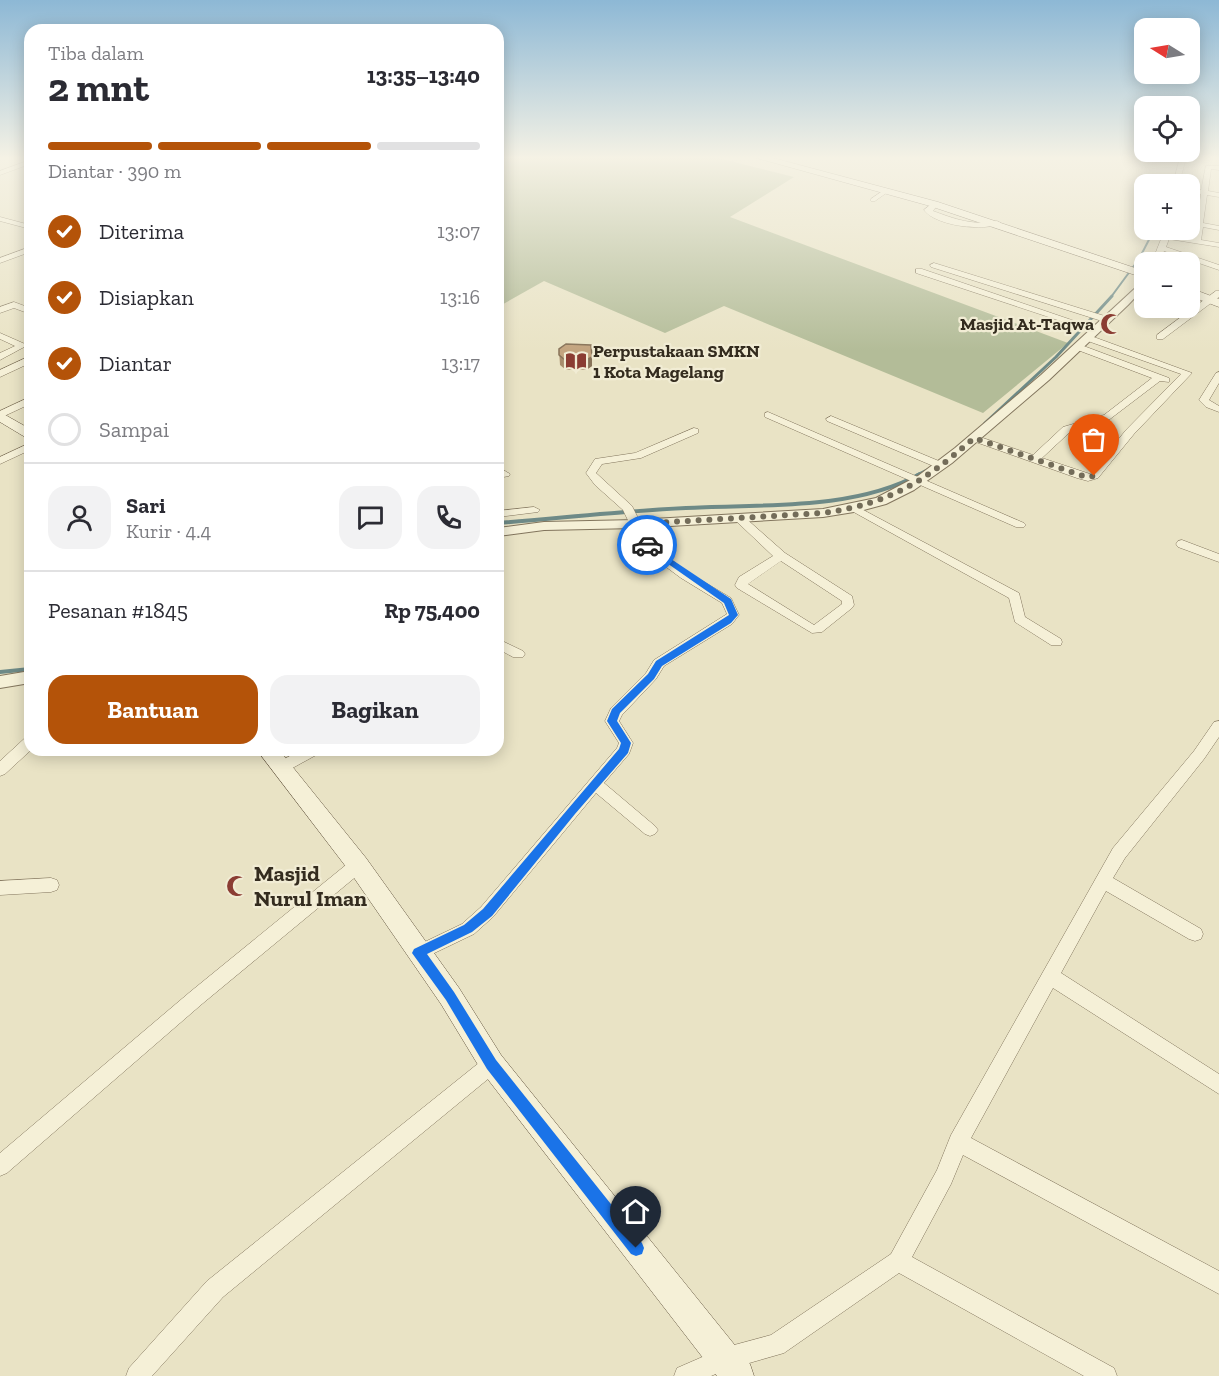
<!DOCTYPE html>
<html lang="id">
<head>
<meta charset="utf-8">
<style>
  :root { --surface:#fff; --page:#f2f2f3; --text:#2b2b33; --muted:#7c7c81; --line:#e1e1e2; --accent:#b45309 }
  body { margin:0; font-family:"Zilla Slab",serif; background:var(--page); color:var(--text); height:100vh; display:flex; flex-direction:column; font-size:22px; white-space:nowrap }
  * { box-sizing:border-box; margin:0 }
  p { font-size:20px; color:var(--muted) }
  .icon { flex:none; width:33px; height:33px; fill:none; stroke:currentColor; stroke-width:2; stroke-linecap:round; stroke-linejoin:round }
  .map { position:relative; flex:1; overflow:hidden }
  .sheet { position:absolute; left:24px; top:24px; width:480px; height:732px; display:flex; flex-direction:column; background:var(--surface); border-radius:18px; box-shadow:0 3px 15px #0003 }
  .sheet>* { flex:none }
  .needle { width:39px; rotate:281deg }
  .fabs { position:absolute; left:1134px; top:18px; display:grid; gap:12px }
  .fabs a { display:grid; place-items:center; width:66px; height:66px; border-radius:12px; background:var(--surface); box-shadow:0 3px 15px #0003; font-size:30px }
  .pin { position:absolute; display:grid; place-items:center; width:51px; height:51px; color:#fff; margin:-62px -26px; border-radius:50% 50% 50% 0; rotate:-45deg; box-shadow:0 0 6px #0007 }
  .pin .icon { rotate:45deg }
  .courier { position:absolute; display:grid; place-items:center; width:60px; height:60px; margin:-30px; border:4px solid #1a73e8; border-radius:50%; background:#fff; color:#222; box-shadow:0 2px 8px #0007 }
  .summary em { font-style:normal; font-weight:700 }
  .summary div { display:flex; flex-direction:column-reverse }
  .summary { display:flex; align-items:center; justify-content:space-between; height:102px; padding:0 24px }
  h1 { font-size:39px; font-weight:700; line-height:45px }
  .bar { display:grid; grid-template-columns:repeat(4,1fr); gap:9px 6px; align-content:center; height:72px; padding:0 24px }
  .bar i { height:8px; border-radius:4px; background:var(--line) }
  .bar .selected { background:var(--accent) }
  .bar p { grid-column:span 4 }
  .line { display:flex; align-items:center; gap:15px; padding:0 24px; border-top:2px solid var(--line) }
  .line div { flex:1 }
  .round { display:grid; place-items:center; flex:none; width:63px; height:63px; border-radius:18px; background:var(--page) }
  ol { padding:0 24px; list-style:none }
  li { display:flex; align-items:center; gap:18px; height:66px }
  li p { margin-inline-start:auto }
  li .icon { padding:6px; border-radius:50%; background:var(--accent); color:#fff; stroke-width:4 }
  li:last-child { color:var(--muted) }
  li i { width:33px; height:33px; border:3px solid var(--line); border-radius:50% }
  .primary-button { display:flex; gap:12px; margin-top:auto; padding:12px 24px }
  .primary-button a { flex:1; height:69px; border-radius:18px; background:var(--accent); color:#fff; font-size:24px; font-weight:700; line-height:69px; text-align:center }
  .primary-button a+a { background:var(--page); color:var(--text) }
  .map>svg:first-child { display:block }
  .cemetery { fill:#b3bc98 }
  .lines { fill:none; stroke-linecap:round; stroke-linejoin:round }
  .stream-far2 { stroke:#6e8a87; stroke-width:2 }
  .stream-far1 { stroke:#6e8a87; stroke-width:3 }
  .stream { stroke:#6e8a87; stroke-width:4 }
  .minor-casing { stroke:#82755d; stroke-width:1 }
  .tertiary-casing { stroke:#82755d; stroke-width:2 }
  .secondary-casing { stroke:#645640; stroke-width:1 }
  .minor { fill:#f5f0d7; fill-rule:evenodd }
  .tertiary { fill:#f5f0d7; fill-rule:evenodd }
  .secondary { fill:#f5f0d7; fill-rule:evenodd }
  .wall { fill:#a88d6d }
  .shaded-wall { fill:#887359 }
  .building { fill:#c3a47f; stroke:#887359; stroke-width:1.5 }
  .route { fill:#1a73e8 }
  .done { stroke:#736c59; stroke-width:6; stroke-dasharray:0 10.8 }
  .labels { text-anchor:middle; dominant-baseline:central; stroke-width:4.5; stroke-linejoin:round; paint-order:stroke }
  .far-poi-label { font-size:18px; font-weight:bold; fill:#342c1f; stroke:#f1ecd4; text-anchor:end }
  .poi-label { font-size:22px; font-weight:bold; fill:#342c1f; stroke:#f1ecd4; text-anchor:start }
</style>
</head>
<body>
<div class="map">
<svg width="1219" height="1376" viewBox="0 0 1219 1376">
  <rect width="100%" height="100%" fill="#e9e3c5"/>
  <path class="cemetery" d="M 498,158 L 718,158 L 794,177 L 730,217 L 1068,343 L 983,413 L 724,306 L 665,333 L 544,281 L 498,307 Z"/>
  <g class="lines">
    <path class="stream-far2" d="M 1111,297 L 1139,259 L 1154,230"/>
    <path class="stream-far1" d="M 985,423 L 1056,357 L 1112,296
      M 917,475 L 927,470"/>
    <path class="stream" d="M 498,523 C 561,518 623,511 686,508 C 760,504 853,511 920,474
      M 0,672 L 30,669"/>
    <defs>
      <path id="minor" d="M 1180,158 L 1186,158 L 1179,184 L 1173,184 Z
        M 30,160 L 30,164 L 0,175 L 0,171 Z
        M 1206,166 L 1219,166 L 1219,170 L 1211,169 L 1208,191 L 1219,193 L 1219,197 L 1207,195 L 1203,223 L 1219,226 L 1219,230 L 1203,227 L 1201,240 L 1219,243 L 1219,247 L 1169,239 L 1166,247 L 1219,265 L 1219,270 L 1164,251 L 1160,262 L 1152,262 L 1163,234 L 1194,238 L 1201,194 L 1190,192 L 1190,188 L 1201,190 Z
        M 884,190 L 889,191 L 875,201 L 871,201 L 871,199 Z
        M 934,202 L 938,204 L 933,211 C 955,219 973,226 997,221 L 1001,223 C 985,232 935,226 924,210 Z
        M 0,217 L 30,225 L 30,229 L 0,221 Z
        M 30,247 L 30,252 L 0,263 L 0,258 Z
        M 934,263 L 1111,318 L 1112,320 L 1105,322 L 931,267 L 930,265 Z
        M 916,269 L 922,269 L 1101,330 L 1094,332 L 916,273 Z
        M 1216,291 L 1219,291 L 1219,297 L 1163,339 L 1157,339 L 1157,335 Z
        M 14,302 L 30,308 L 30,314 L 14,308 L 0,313 L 0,307 Z
        M 0,333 L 25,344 L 26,346 L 0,360 L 0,353 L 15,346 L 0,339 Z
        M 1085,336 L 1091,336 L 1192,373 L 1134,434 L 1098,478 L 1088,481 L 1077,478 L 970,440 L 970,436 L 974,435 L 1033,455 L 1063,427 L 1104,415 L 1152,378 L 1075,349 L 1075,345 L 1081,345 L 1169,378 L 1169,382 L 1160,381 L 1110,419 L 1071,431 L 1042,458 L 1090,474 L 1126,430 L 1181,374 L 1085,340 Z
        M 30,356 L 30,363 L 0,377 L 0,370 Z
        M 1219,372 L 1219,383 L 1209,400 L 1219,406 L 1219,412 L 1206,407 L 1199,400 L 1216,373 Z
        M 30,397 L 30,404 L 0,418 L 0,411 Z
        M 768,412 L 1024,523 L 1026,525 L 1024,527 L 1016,527 L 765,417 L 765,413 Z
        M 831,416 L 946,464 L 947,466 L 942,469 L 938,468 L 827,421 L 826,419 Z
        M 694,428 L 698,429 L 698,433 L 641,458 L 602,464 L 596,473 L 632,506 L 649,540 L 658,550 L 689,573 L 731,598 L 739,615 L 732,624 L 664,666 L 656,679 L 622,715 L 619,721 L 633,743 L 629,754 L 604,783 L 655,826 L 658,830 L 655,834 L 650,836 L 645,834 L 596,793 L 493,917 L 474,934 L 424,958 L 418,961 L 412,958 L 409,953 L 412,948 L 462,924 L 481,907 L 617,748 L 619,743 L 605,721 L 611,708 L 646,673 L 654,660 L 727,614 L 722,603 L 681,578 L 650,555 L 638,541 L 623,510 L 595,485 L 586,473 L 595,459 L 635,453 Z
        M 30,443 L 30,450 L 0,464 L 0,457 Z
        M 505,471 L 510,474 L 509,476 L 498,478 L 498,472 Z
        M 854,505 L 1019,593 L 1025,617 L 1061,639 L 1062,642 L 1061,645 L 1051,645 L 1015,622 L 1009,598 L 850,510 L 848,508 Z
        M 534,507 L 540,510 L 538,512 L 498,517 L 498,511 Z
        M 738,514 L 742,515 L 785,553 L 852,596 L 854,605 L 852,608 L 822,632 L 812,633 L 737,588 L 735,585 L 739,577 L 773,556 L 734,519 L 734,515 ZM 781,561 L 842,601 L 842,604 L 814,625 L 748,584 Z
        M 1182,540 L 1219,554 L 1219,562 L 1178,547 L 1176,544 L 1178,541 Z
        M 498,639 L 523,651 L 525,654 L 523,657 L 513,657 L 498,649 Z
        M 1219,721 L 1219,737 L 1204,759 L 1125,858 L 1113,878 L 1201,929 L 1203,934 L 1201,939 L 1195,941 L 1189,939 L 1106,891 L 1061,973 L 1219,1074 L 1219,1094 L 1053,988 L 971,1138 L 1219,1271 L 1219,1294 L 963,1155 L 951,1184 L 912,1257 L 1114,1368 L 1117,1376 L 1084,1376 L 899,1273 L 784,1353 L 725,1370 L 711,1376 L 674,1376 L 677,1368 L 723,1348 L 771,1335 L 891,1254 L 937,1170 L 951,1135 L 1113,848 L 1194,751 L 1214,722 Z
        M 30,737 L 31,750 L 5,774 L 0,776 L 0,761 L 25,738 Z
        M 301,750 L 320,750 L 318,754 L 287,771 L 277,771 L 275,767 L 277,763 Z
        M 358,858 L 364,860 L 366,865 L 364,870 L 202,1004 L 7,1173 L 0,1176 L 0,1153 L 190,992 L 352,860 Z
        M 51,878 L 57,880 L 59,885 L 57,890 L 51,892 L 0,895 L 0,881 Z
        M 492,1055 L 499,1058 L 501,1064 L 499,1070 L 223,1297 L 152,1376 L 126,1376 L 129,1368 L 207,1281 L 485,1058 Z"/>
      <path id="tertiary" d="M 1144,280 L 1144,288 L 1128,305 L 1049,380 L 952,463 L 914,490 L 886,504 L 860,511 L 823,517 L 636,528 L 544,530 L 498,536 L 498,528 L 544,522 L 636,520 L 823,509 L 876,498 L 918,476 L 955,448 L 1041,375 Z
        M 30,671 L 30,683 L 0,688 L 0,676 Z"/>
      <path id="secondary" d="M 757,158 L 773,158 L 938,202 L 1144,271 L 1144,278 L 930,206 Z
        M 1190,288 L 1219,299 L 1219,307 L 1190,296 Z
        M 0,412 L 30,429 L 30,440 L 0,422 Z
        M 257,750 L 279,750 L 366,858 L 459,988 L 501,1055 L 750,1364 L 754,1376 L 717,1376 L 483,1073 L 441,1004 L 350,872 Z"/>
    </defs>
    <use href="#minor" class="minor-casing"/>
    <use href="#tertiary" class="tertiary-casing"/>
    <use href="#secondary" class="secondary-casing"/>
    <use href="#minor" class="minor"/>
    <use href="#tertiary" class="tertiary"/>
    <use href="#secondary" class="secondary"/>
  </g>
  <path class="wall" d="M 559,349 L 592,357 L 592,366 L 586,370 L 566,370 L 560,365 Z"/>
  <path class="shaded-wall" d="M 592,357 L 592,366 L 586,370 L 586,360 Z"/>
  <path class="building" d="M 566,344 L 591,345 L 592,357 L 586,360 L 565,360 L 559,355 L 559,349 Z"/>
  <linearGradient id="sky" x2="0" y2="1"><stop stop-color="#8db8d5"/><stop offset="0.45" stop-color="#f5f2e5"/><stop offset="1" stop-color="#f5f2e5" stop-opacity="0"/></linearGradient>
  <rect width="1219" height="351" fill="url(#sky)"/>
  <path class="route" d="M 647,543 L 731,599 L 738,615 L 731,623 L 662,666 L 654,679 L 620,713 L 617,721 L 631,743 L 628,753 L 575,814 L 492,916 L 472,932 L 427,954 L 454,992 L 496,1060 L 642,1243 L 644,1248 L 642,1254 L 636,1256 L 631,1254 L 487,1069 L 446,1000 L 412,953 L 414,949 L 464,925 L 483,909 L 619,749 L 621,743 L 607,721 L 612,709 L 648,674 L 656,661 L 729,615 L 724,603 L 644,547 L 644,544 Z"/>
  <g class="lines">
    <path class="done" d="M 647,545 L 636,524 L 823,513 C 891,503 924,482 974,438 L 1086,477 L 1094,476"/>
  </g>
  <defs>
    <symbol id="mosque-bare" viewBox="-9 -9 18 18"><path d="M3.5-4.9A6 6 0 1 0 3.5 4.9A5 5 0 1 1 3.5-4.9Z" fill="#8b3d33" stroke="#f1ecd4" stroke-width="2.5" paint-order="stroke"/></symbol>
    <symbol id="library-bare" viewBox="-9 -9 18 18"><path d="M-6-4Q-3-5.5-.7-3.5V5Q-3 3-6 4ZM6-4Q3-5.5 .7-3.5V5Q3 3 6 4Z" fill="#8b3d33" stroke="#f1ecd4" stroke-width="2.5" paint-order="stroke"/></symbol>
  </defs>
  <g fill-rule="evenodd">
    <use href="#mosque-bare" x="1096" y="309" width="30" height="30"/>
    <use href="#library-bare" x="561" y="346" width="30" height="30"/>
    <use href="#mosque-bare" x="222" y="871" width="30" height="30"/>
  </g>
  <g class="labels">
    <g class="far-poi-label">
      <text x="1094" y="324">Masjid At-Taqwa</text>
      <text x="593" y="351" text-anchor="start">Perpustakaan SMKN<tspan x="593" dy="21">1 Kota Magelang</tspan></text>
    </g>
    <g class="poi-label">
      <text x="254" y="873">Masjid<tspan x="254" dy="25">Nurul Iman</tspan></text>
    </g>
  </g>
</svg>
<div class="fabs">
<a><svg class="needle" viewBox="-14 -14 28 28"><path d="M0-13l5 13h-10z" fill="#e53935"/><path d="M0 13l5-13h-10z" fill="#7c7c81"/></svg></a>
<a><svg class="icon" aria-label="locate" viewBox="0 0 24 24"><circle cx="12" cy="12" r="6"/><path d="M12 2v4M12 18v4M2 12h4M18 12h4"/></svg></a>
<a>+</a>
<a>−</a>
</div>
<div class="pin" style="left:1094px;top:476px;background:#ea580c"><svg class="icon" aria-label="bag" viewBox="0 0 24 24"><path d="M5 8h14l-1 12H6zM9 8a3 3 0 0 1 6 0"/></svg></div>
<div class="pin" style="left:636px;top:1248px;background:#1f2937"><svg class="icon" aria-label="home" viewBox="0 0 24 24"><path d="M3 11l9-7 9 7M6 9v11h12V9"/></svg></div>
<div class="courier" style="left:647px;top:545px"><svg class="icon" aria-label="car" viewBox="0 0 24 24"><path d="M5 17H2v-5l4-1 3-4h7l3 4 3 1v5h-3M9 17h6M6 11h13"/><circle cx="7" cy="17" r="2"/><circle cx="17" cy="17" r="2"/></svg></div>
<section class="sheet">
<div class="summary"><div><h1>2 mnt</h1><p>Tiba dalam</p></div><em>13:35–13:40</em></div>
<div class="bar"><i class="selected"></i><i class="selected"></i><i class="selected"></i><i></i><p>Diantar · 390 m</p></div>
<ol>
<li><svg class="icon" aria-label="check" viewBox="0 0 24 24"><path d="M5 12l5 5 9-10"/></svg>Diterima<p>13:07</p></li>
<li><svg class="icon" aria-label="check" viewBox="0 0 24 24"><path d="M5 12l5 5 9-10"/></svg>Disiapkan<p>13:16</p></li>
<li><svg class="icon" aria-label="check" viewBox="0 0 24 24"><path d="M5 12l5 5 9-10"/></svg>Diantar<p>13:17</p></li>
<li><i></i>Sampai</li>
</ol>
<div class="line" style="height:108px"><a class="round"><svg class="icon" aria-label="person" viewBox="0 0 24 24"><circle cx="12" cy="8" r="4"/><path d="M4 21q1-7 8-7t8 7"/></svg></a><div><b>Sari</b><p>Kurir · 4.4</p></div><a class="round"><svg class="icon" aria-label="chat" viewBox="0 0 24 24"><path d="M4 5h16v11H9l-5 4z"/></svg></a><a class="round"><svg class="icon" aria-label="phone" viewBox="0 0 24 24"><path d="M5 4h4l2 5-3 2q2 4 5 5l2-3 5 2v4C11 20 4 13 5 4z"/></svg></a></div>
<div class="line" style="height:78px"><div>Pesanan #1845</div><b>Rp 75,400</b></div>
<div class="primary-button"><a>Bantuan</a><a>Bagikan</a></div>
</section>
</div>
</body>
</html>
